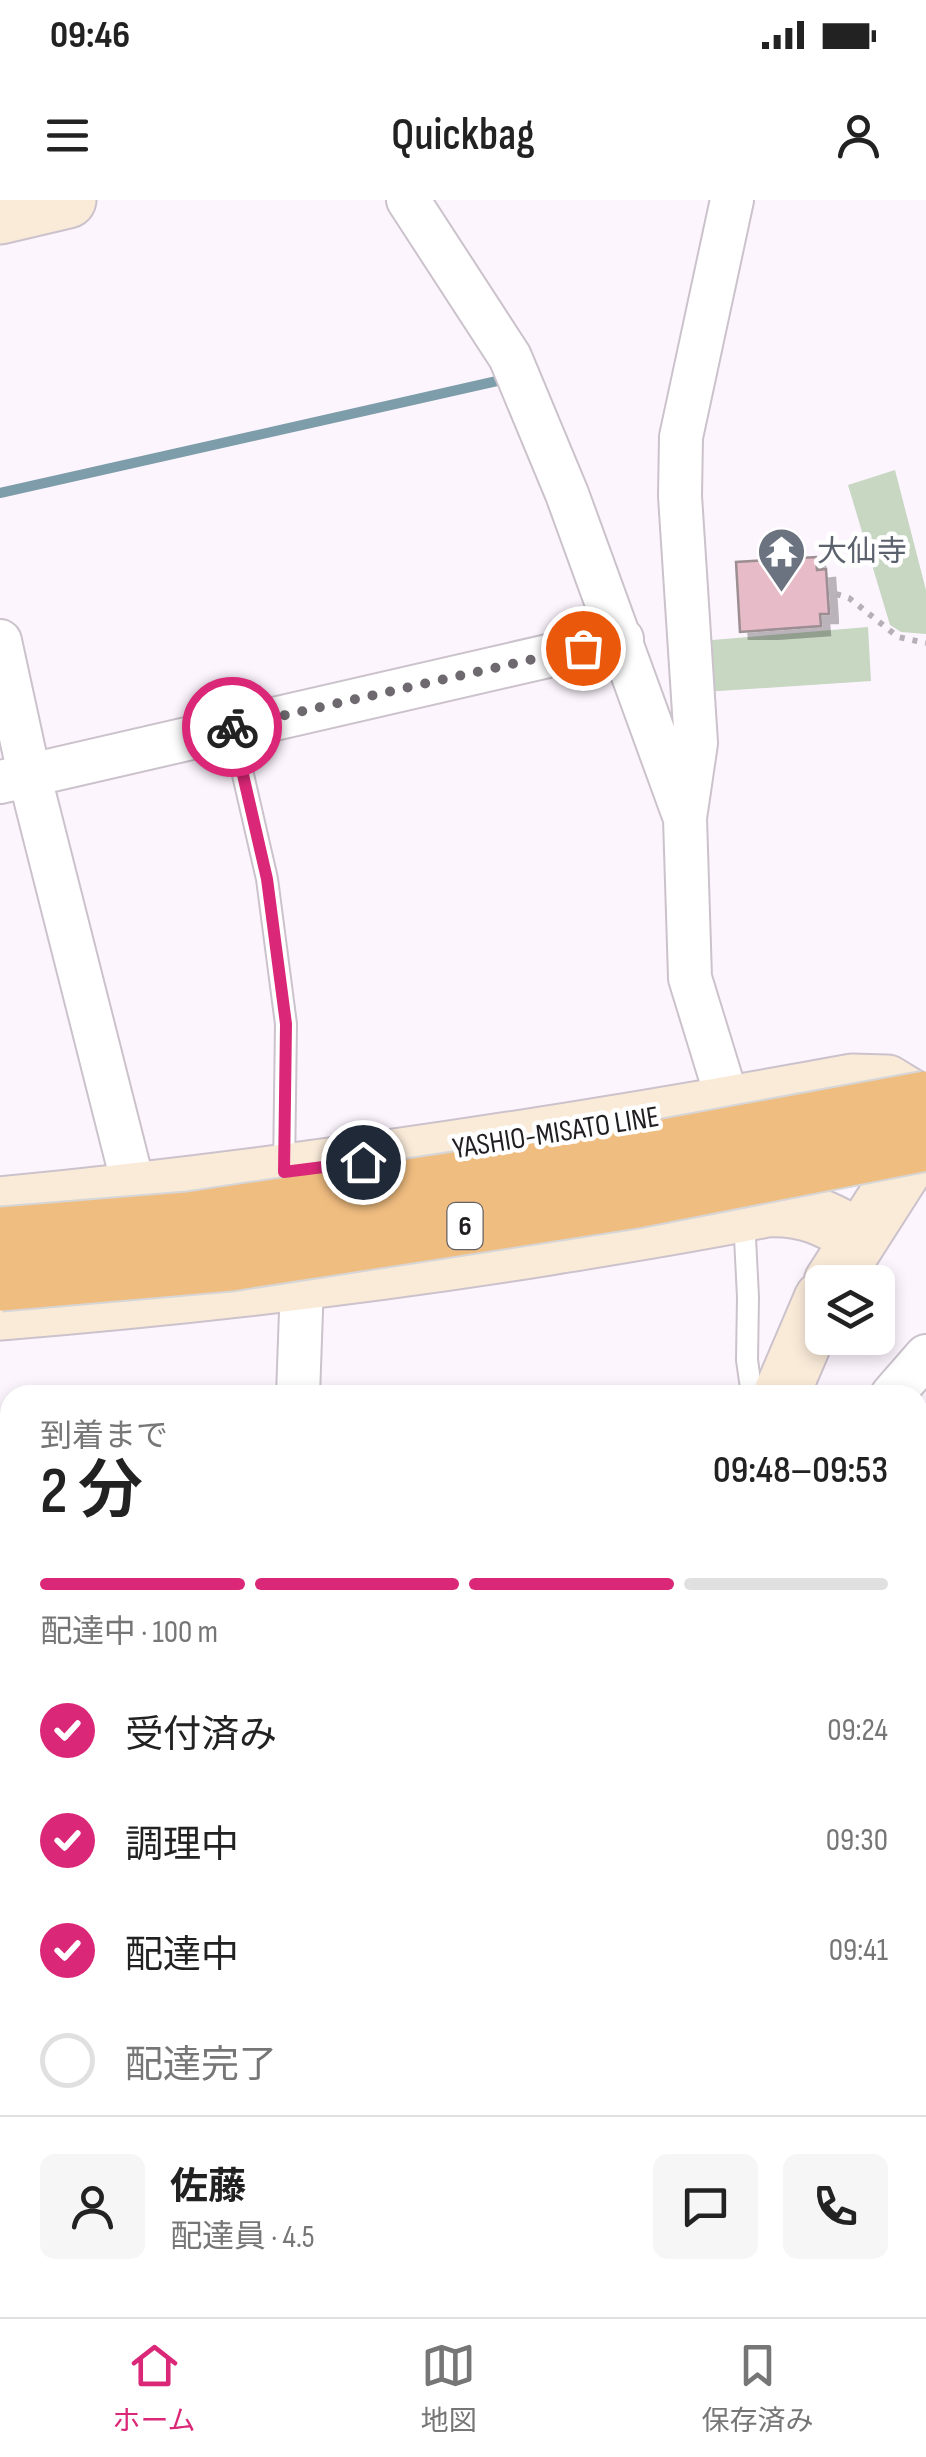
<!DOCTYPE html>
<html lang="ja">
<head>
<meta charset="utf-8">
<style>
  :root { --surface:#fff; --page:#f6f6f6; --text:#222; --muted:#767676; --line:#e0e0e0; --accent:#db2777 }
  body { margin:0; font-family:"Sofia Sans Condensed","Noto Sans JP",sans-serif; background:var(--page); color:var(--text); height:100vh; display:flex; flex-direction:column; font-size:38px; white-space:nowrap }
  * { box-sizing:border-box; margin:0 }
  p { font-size:32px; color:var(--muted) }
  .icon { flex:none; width:55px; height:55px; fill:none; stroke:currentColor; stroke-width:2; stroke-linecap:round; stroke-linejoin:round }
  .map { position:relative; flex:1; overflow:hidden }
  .side { position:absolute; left:0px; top:1185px; width:928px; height:932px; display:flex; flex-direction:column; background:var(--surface); border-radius:30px 30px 0 0; box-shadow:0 5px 15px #0003 }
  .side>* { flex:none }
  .fabs { position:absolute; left:805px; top:1065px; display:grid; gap:20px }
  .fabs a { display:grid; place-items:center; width:90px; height:90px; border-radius:15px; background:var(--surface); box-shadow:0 5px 15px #0003; font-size:50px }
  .pin { position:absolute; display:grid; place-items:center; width:85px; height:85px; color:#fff; margin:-42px; border:5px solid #fff; border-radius:50%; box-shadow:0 2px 10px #0007 }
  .courier { position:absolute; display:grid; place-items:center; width:100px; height:100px; margin:-50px; border:8px solid #db2777; border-radius:50%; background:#fff; color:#222; box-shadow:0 2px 12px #0007 }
  .overview em { font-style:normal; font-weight:600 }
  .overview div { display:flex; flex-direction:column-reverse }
  .overview { display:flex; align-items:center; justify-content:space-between; height:170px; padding:0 40px }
  h1 { font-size:65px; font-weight:600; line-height:75px }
  .bar { display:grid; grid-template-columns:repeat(4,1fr); gap:15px 10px; align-content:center; height:120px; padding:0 40px }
  .bar i { height:12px; border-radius:8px; background:var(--line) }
  .bar .on { background:var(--accent) }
  .bar p { grid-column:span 4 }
  .line { display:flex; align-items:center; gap:25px; padding:0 40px; border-top:2px solid var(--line) }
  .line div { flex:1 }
  .round { display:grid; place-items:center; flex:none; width:105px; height:105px; border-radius:15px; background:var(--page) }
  ol { padding:0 40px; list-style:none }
  li { display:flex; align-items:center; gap:30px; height:110px }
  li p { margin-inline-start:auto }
  li .icon { padding:10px; border-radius:50%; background:var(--accent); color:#fff; stroke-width:4 }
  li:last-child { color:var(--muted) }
  li i { width:55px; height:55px; border:5px solid var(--line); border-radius:50% }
  .status { display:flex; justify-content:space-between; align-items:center; height:70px; padding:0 50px; background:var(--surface); direction:ltr }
  .status svg { height:28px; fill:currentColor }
  header { display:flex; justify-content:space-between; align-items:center; height:130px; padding:0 40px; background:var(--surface); font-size:45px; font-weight:600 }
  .tabs { display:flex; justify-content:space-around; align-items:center; height:140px; border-top:2px solid var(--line); background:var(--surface); font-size:28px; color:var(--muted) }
  .tabs a { display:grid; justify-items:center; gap:5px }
  .tabs .on { color:var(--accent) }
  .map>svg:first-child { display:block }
  .industrial { fill:#fee9e5 }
  .green { fill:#c7d7c2 }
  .water { fill:#a4d4e5; stroke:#7d9daa; stroke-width:2.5 }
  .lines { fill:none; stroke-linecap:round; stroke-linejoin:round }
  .stream { stroke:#7d9daa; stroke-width:10 }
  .building { fill:#e8bbc9; stroke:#9c8e92; stroke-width:2.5; filter:url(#shadow) }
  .lane-casing { stroke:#cbc2cc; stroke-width:24 }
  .street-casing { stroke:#cbc2cc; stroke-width:46 }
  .secondary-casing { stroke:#cbc2cc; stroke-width:59 }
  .path { stroke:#b6afb7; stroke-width:6; stroke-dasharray:5 8; stroke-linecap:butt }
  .lane { stroke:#fff; stroke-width:20 }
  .street { stroke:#fff; stroke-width:42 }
  .secondary { stroke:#faebd9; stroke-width:55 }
  .highway-bridge-casing { stroke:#d7d6d7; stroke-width:59; stroke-linecap:butt }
  .highway-bridge { stroke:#f0bd80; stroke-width:55 }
  .done { stroke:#6e696f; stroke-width:10; stroke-dasharray:0 18 }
  .route { stroke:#db2777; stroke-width:12 }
  .labels { text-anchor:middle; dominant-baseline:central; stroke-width:9; stroke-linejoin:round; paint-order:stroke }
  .shield { fill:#fff; stroke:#646264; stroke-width:2.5 }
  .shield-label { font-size:28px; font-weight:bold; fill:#211e22 }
  .worship-label { font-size:30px; fill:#5b616d; stroke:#fff; text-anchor:start }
  .street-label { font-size:30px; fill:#211e22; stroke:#fff }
</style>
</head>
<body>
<div class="status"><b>09:46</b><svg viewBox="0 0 49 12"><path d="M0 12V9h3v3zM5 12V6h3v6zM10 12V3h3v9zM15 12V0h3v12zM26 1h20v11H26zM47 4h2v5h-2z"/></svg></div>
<header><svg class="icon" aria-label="menu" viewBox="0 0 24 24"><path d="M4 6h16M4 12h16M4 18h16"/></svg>Quickbag<svg class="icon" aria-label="person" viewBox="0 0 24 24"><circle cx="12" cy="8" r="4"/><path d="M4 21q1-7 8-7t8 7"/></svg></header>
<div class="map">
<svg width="926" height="2117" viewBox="0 0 926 2117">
  <defs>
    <filter id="shadow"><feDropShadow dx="9" dy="9" stdDeviation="0" flood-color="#0004"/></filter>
  </defs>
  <rect width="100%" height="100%" fill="#fdf5fe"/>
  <path class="industrial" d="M 926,2038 L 926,2117 L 892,2117 L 896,2108 L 918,2108 L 918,2058 Z"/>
  <path class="green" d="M 895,270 L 926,390 L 926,434 L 901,432 L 890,425 L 848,285 Z
    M 868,427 L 871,481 L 704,492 L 700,441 Z"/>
  <path class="water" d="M 926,1635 L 926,1942 L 918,1960 L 918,1653 Z
    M 700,2108 L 847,2108 L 842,2117 L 695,2117 Z"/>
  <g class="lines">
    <path class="stream" d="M 0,293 L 497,181
      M 0,1310 L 10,1311
      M 0,1864 L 10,1864
      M 0,2084 L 10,2065"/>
  </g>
  <path class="building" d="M 816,357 L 817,370 L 826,369 L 829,414 L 820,414 L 821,426 L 740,432 L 736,362 Z"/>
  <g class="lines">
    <defs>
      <path id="lane" d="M 232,527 L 267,679 L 286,824 L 284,970
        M 744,1018 L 748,1097 L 747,1160 L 752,1195
        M 918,1368 L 926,1369"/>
      <path id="street" d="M 408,0 L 510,157 L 567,294 L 683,613
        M 0,441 L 29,574 L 135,992
        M 0,582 L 622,439
        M 729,905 L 690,778 L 685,618 L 696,543 L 680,296 L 681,237 L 732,0
        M 298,1195 L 302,1083
        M 892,1195 L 926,1156
        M 0,1589 L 10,1589"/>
      <path id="secondary" d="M 0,16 L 68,0
        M 0,1005 C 286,977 569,934 852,882 L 887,883 L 926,907
        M 832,1082 L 926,935
        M 0,1112 C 184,1097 367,1076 549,1047 C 622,1035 694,1024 766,1009 C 805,1007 825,1018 859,1037
        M 781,1195 L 822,1099
        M 372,2117 L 380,2108"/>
    </defs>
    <use href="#lane" class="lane-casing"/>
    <use href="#street" class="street-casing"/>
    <use href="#secondary" class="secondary-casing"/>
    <path class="path" d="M 836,394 L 849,398 L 898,437 L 926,443
      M 918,1592 L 926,1574
      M 667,2117 L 672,2108"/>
    <use href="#lane" class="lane"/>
    <use href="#street" class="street"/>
    <use href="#secondary" class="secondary"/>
    <defs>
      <path id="highway-bridge" d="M 0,1035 L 189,1020 L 621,955 L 926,899
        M 0,1083 L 230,1063 L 636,1000 L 926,943"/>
    </defs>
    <use href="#highway-bridge" class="highway-bridge-casing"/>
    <use href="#highway-bridge" class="highway-bridge"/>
  </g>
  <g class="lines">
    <path class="done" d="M 232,527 L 583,448"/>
    <path class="route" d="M 232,527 L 267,679 L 286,824 L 284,972 L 363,962"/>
  </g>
  <defs>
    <symbol id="temple-pin" viewBox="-11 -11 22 30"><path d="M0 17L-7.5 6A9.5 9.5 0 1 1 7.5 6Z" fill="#6b7280" stroke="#fff"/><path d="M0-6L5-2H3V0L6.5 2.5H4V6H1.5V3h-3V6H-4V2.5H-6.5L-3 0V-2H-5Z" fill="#fff"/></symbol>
  </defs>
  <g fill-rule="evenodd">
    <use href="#temple-pin" x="754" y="324" width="55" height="75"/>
  </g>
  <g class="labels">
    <rect class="shield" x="447.5" y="1003" width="35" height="46" rx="8"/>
    <g class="shield-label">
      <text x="465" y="1026">6</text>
    </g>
    <g class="worship-label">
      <text x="817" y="352">大仙寺</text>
    </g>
    <g class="street-label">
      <text transform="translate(556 933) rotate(-9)">YASHIO-MISATO LINE</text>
    </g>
  </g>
</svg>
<div class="fabs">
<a><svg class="icon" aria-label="layers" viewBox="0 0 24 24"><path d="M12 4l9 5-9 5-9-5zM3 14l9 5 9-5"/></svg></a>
</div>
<div class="pin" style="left:583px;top:448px;background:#ea580c"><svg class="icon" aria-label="bag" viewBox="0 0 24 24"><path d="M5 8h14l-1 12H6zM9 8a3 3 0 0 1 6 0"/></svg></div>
<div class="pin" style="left:363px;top:962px;background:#1f2937"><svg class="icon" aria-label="home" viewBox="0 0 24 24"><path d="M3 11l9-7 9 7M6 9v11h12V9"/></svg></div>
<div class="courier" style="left:232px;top:527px"><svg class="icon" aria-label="bike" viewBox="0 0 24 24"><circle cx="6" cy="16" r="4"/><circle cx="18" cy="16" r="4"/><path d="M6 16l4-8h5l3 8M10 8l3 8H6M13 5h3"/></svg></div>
<section class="side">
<div class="overview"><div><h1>2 分</h1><p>到着まで</p></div><em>09:48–09:53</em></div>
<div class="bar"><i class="on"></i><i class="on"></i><i class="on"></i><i></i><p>配達中 · 100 m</p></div>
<ol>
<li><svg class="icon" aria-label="check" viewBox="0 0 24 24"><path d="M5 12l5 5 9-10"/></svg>受付済み<p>09:24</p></li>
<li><svg class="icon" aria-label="check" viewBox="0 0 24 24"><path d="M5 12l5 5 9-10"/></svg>調理中<p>09:30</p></li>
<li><svg class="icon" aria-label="check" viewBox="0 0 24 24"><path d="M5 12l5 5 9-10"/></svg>配達中<p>09:41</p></li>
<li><i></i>配達完了</li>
</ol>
<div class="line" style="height:180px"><a class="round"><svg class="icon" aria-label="person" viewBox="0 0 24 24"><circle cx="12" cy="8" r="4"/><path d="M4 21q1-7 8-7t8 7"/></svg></a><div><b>佐藤</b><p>配達員 · 4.5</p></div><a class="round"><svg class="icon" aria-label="chat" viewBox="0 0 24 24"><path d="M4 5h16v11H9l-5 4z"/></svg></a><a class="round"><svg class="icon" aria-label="phone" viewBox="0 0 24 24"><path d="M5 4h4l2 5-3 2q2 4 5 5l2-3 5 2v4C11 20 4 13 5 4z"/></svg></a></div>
</section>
</div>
<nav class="tabs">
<a class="on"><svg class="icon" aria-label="home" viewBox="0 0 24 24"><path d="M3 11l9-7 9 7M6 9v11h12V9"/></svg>ホーム</a>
<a><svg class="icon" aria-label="map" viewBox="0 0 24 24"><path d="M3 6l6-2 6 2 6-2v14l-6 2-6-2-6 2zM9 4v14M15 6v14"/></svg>地図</a>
<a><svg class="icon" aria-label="saved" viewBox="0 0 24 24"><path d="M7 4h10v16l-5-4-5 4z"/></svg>保存済み</a>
</nav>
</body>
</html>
